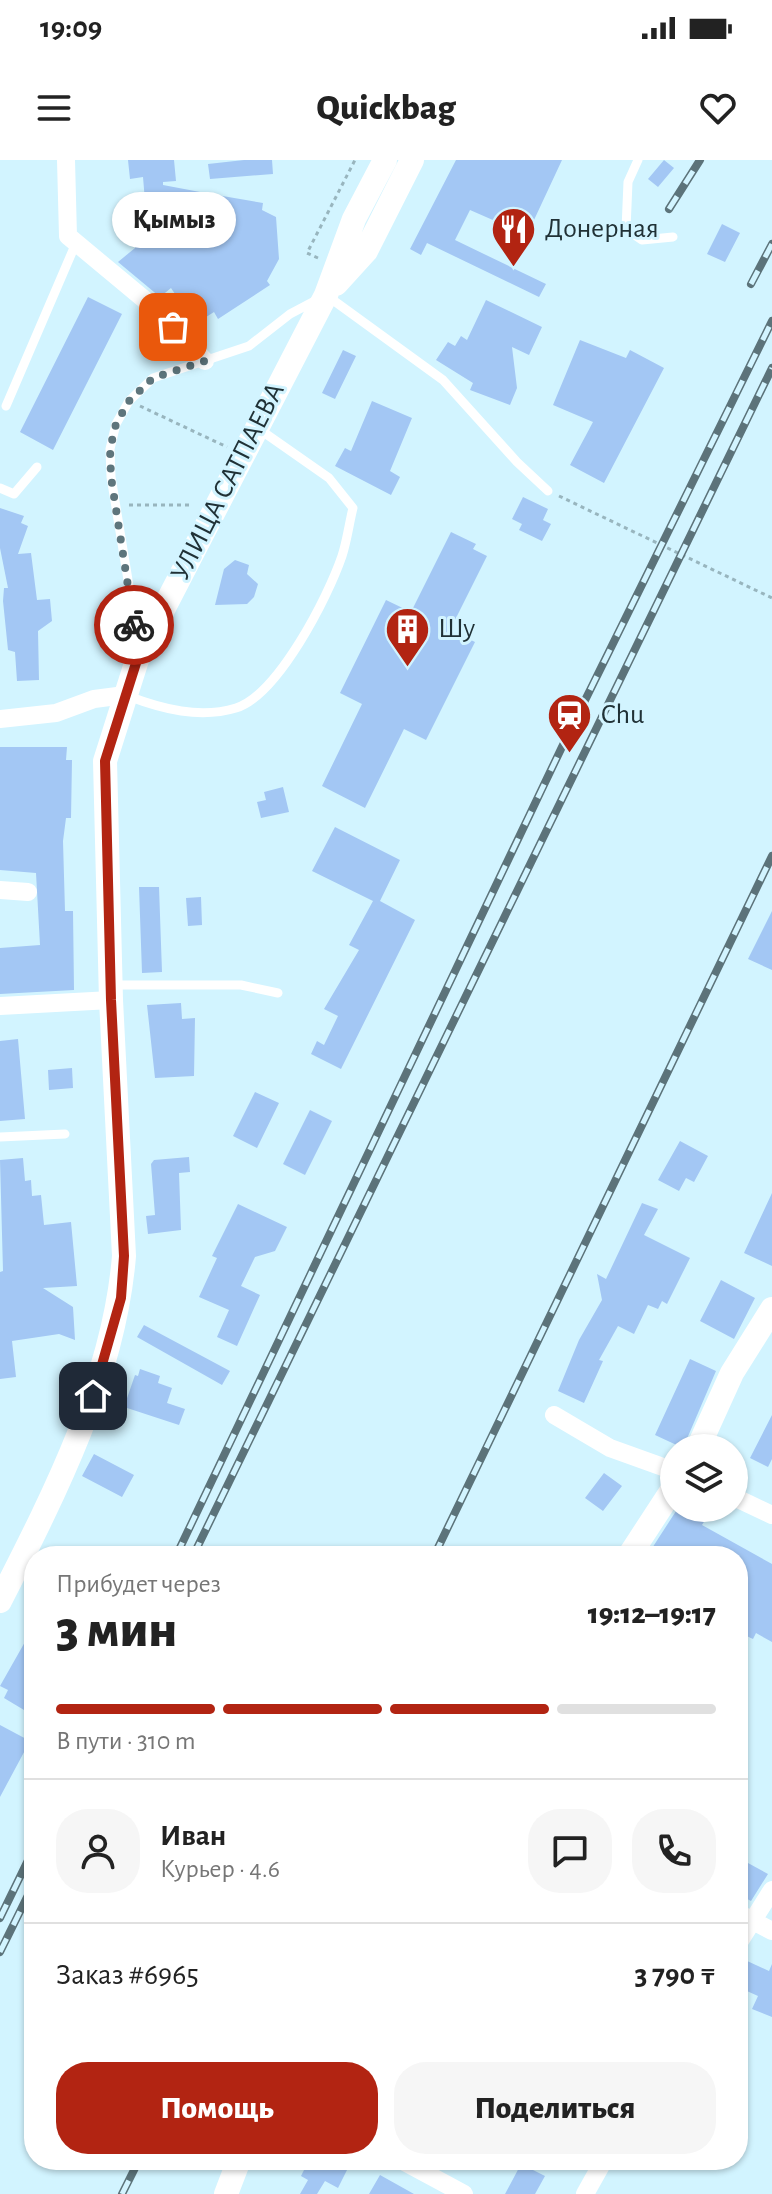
<!DOCTYPE html>
<html lang="ru">
<head>
<meta charset="utf-8">
<style>
  :root { --surface:#fff; --page:#f6f6f6; --text:#222; --muted:#767676; --line:#e0e0e0; --accent:#b22412 }
  body { margin:0; font-family:"Alegreya Sans",sans-serif; background:var(--page); color:var(--text); height:100vh; display:flex; flex-direction:column; font-size:30px; white-space:nowrap }
  * { box-sizing:border-box; margin:0 }
  p { font-size:26px; color:var(--muted) }
  .icon { flex:none; width:44px; height:44px; fill:none; stroke:currentColor; stroke-width:2; stroke-linecap:round; stroke-linejoin:round }
  .map { position:relative; flex:1; overflow:hidden }
  .panel { position:absolute; left:24px; top:1386px; width:724px; height:624px; display:flex; flex-direction:column; background:var(--surface); border-radius:32px; box-shadow:0 2px 6px #0004 }
  .panel>* { flex:none }
  .tools { position:absolute; left:660px; top:1274px; display:grid; gap:16px }
  .tools a { display:grid; place-items:center; width:88px; height:88px; border-radius:50%; background:var(--surface); box-shadow:0 2px 6px #0004; font-size:40px }
  .pin { position:absolute; display:grid; place-items:center; width:68px; height:68px; color:#fff; margin:-34px; border-radius:16px; box-shadow:0 4px 12px #0006 }
  .courier { position:absolute; display:grid; place-items:center; width:80px; height:80px; margin:-40px; border:6px solid #b22412; border-radius:50%; background:#fff; color:#222; box-shadow:0 2px 10px #0007 }
  .bubble { position:absolute; height:56px; border-radius:28px; background:var(--surface); box-shadow:0 2px 6px #0004; font-size:26px; font-weight:800; line-height:56px; text-align:center }
  .summary em { font-style:normal; font-weight:800 }
  .summary div { display:flex; flex-direction:column-reverse }
  .summary { display:flex; align-items:center; justify-content:space-between; height:136px; padding:0 32px }
  h1 { font-size:52px; font-weight:800; line-height:60px }
  .bar { display:grid; grid-template-columns:repeat(4,1fr); gap:12px 8px; align-content:center; height:96px; padding:0 32px }
  .bar i { height:10px; border-radius:6px; background:var(--line) }
  .bar .on { background:var(--accent) }
  .bar p { grid-column:span 4 }
  .line { display:flex; align-items:center; gap:20px; padding:0 32px; border-top:2px solid var(--line) }
  .line div { flex:1 }
  .round { display:grid; place-items:center; flex:none; width:84px; height:84px; border-radius:32px; background:var(--page) }
  .action { display:flex; gap:16px; margin-top:auto; padding:16px 32px }
  .action a { flex:1; height:92px; border-radius:32px; background:var(--accent); color:#fff; font-size:32px; font-weight:800; line-height:92px; text-align:center }
  .action a+a { background:var(--page); color:var(--text) }
  .status { display:flex; justify-content:space-between; align-items:center; height:56px; padding:0 40px; background:var(--surface); direction:ltr }
  .status svg { height:22px; fill:currentColor }
  header { display:flex; justify-content:space-between; align-items:center; height:104px; padding:0 32px; background:var(--surface); font-size:36px; font-weight:800 }
  .map>svg:first-child { display:block }
  .building { fill:#a3c7f4 }
  .lines { fill:none; stroke-linecap:round; stroke-linejoin:round }
  .path { stroke:#98b5be; stroke-width:3; stroke-dasharray:4 4; stroke-linecap:butt }
  .lane { stroke:#fff; stroke-width:9 }
  .street { stroke:#fff; stroke-width:18 }
  .secondary { stroke:#fff; stroke-width:24 }
  .rail-casing { stroke:#5c737a; stroke-width:8 }
  .rail { stroke:#d2f4ff; stroke-width:5; stroke-dasharray:15; stroke-linecap:butt }
  .done { stroke:#5e757c; stroke-width:8; stroke-dasharray:0 14.4 }
  .route { stroke:#b22412; stroke-width:10 }
  .labels { text-anchor:middle; dominant-baseline:central; stroke-width:6; stroke-linejoin:round; paint-order:stroke }
  .poi-label { font-size:28px; fill:#203136; stroke:#d2f4ff; text-anchor:start }
  .street-label { font-size:28px; fill:#203136; stroke:#d2f4ff }
</style>
</head>
<body>
<div class="status"><b>19:09</b><svg viewBox="0 0 49 12"><path d="M0 12V9h3v3zM5 12V6h3v6zM10 12V3h3v9zM15 12V0h3v12zM26 1h20v11H26zM47 4h2v5h-2z"/></svg></div>
<header><svg class="icon" aria-label="menu" viewBox="0 0 24 24"><path d="M4 6h16M4 12h16M4 18h16"/></svg>Quickbag<svg class="icon" aria-label="heart" viewBox="0 0 24 24"><path d="M12 20l-8-8c-3-5 5-10 8-4 3-6 11-1 8 4z"/></svg></header>
<div class="map">
<svg width="772" height="2034" viewBox="0 0 772 2034">
  <rect width="100%" height="100%" fill="#d2f4ff"/>
  <path class="building" d="M 128,0 L 174,0 L 176,21 L 163,22 L 163,25 L 200,32 L 200,36 L 145,41 L 143,17 L 130,19 Z
    M 244,0 L 272,0 L 273,14 L 210,19 L 208,4 Z
    M 456,0 L 562,0 L 527,75 L 470,50 L 455,80 L 546,124 L 539,137 L 427,83 L 421,95 L 410,89 Z
    M 664,0 L 674,8 L 658,27 L 648,19 Z
    M 211,34 L 263,43 L 262,50 L 276,57 L 279,99 L 267,121 L 270,125 L 218,159 L 214,152 L 195,164 L 171,128 L 160,137 L 118,102 L 135,88 L 135,84 L 192,46 L 216,82 Z
    M 722,64 L 740,73 L 725,102 L 707,94 Z
    M 88,137 L 122,154 L 53,290 L 20,272 Z
    M 486,140 L 542,167 L 529,195 L 512,187 L 517,228 L 510,245 L 470,230 L 473,223 L 436,200 L 448,182 L 455,186 L 461,176 L 467,180 Z
    M 580,180 L 626,198 L 630,190 L 664,208 L 604,323 L 570,305 L 593,262 L 553,245 Z
    M 343,190 L 356,196 L 335,239 L 322,233 Z
    M 372,241 L 412,258 L 390,311 L 400,317 L 391,335 L 335,306 L 345,288 L 351,291 Z
    M 523,337 L 548,349 L 543,360 L 551,364 L 542,381 L 519,370 L 522,364 L 512,359 Z
    M 0,348 L 24,356 L 21,363 L 28,366 L 18,394 L 31,393 L 37,440 L 50,439 L 52,461 L 38,471 L 39,520 L 17,521 L 15,492 L 8,490 L 3,441 L 4,428 L 8,428 L 0,388 Z
    M 451,372 L 476,384 L 473,389 L 487,396 L 450,470 L 475,482 L 426,580 L 404,569 L 365,648 L 322,626 L 362,544 L 340,533 L 386,440 L 411,452 Z
    M 235,400 L 249,405 L 247,414 L 258,424 L 254,437 L 247,444 L 215,445 L 224,409 Z
    M 0,587 L 67,587 L 66,600 L 72,600 L 71,658 L 66,658 L 63,681 L 65,751 L 73,751 L 74,830 L 0,834 L 0,788 L 40,785 L 36,713 L 0,710 Z
    M 283,627 L 289,652 L 261,658 L 257,642 L 266,640 L 264,632 Z
    M 335,667 L 400,700 L 380,741 L 415,760 L 341,909 L 311,894 L 317,881 L 324,885 L 338,856 L 324,849 L 359,790 L 349,785 L 373,741 L 312,711 Z
    M 139,727 L 159,727 L 162,812 L 142,813 Z
    M 201,737 L 202,765 L 188,766 L 186,738 Z
    M 772,751 L 772,810 L 748,799 Z
    M 181,843 L 182,859 L 195,858 L 194,916 L 155,918 L 147,845 Z
    M 18,879 L 25,959 L 0,961 L 0,881 Z
    M 72,908 L 73,928 L 49,930 L 48,910 Z
    M 255,932 L 279,943 L 257,988 L 233,976 Z
    M 310,950 L 332,961 L 305,1015 L 283,1004 Z
    M 680,981 L 708,996 L 694,1022 L 686,1018 L 679,1031 L 658,1020 Z
    M 189,997 L 190,1012 L 179,1013 L 181,1070 L 148,1074 L 146,1056 L 155,1055 L 151,1004 L 154,1000 Z
    M 23,998 L 25,1021 L 31,1020 L 32,1036 L 41,1035 L 44,1065 L 71,1062 L 77,1126 L 43,1128 L 73,1147 L 75,1180 L 59,1174 L 12,1181 L 16,1217 L 0,1219 L 0,1112 L 3,1111 L 0,1000 Z
    M 772,1033 L 772,1106 L 744,1093 Z
    M 642,1043 L 658,1049 L 644,1075 L 690,1098 L 667,1144 L 662,1141 L 658,1149 L 648,1145 L 634,1174 L 618,1166 L 599,1200 L 603,1201 L 584,1243 L 558,1231 L 579,1180 L 602,1140 L 597,1114 L 606,1119 Z
    M 238,1044 L 287,1067 L 275,1091 L 255,1097 L 241,1126 L 260,1135 L 237,1186 L 217,1177 L 229,1150 L 199,1137 L 217,1098 L 212,1096 Z
    M 721,1120 L 755,1138 L 734,1179 L 700,1161 Z
    M 144,1165 L 230,1211 L 222,1225 L 137,1177 Z
    M 690,1199 L 716,1211 L 683,1288 L 655,1275 Z
    M 140,1209 L 160,1216 L 158,1223 L 172,1228 L 167,1243 L 185,1249 L 179,1265 L 124,1247 L 135,1215 L 138,1216 Z
    M 772,1255 L 772,1299 L 768,1307 L 750,1298 Z
    M 94,1294 L 134,1315 L 122,1337 L 82,1316 Z
    M 604,1313 L 622,1326 L 603,1351 L 585,1338 Z
    M 678,1348 L 693,1348 L 707,1357 L 702,1365 L 772,1404 L 772,1482 L 756,1473 L 753,1479 L 738,1472 L 738,1441 L 745,1428 L 738,1424 L 738,1396 L 705,1396 L 689,1386 L 683,1396 L 647,1396 Z
    M 34,1466 L 34,1556 L 4,1538 L 8,1530 L 0,1526 Z
    M 0,1565 L 30,1581 L 0,1637 Z
    M 748,1703 L 768,1714 L 751,1741 L 740,1735 L 743,1728 L 738,1725 Z
    M 745,1800 L 769,1811 L 772,1804 L 772,1857 L 752,1849 L 758,1836 L 738,1827 L 738,1816 Z
    M 309,2000 L 341,2000 L 350,2004 L 338,2028 L 325,2021 L 317,2034 L 300,2034 L 308,2020 L 301,2016 Z
    M 521,2004 L 545,2016 L 535,2034 L 505,2034 Z
    M 380,2015 L 414,2034 L 369,2034 Z"/>
  <g class="lines">
    <path class="path" d="M 318,98 L 307,93 L 355,0
      M 140,246 L 227,287
      M 559,336 L 772,438
      M 129,345 L 193,345"/>
    <path class="lane" d="M 638,0 L 628,22 L 626,69 L 642,80 L 673,77
      M 6,246 L 76,83
      M 0,328 L 14,334 L 37,307
      M 136,488 L 130,432 L 111,317 L 110,289 L 116,264 L 129,241 L 153,218 L 249,186 L 290,154 L 326,135 L 443,220 L 517,302 L 548,331
      M 128,536 C 162,549 200,559 236,548 C 278,535 328,437 342,396 C 347,381 349,364 353,348 L 329,318 L 259,269
      M 114,825 L 241,825 L 278,833
      M 0,977 L 65,974"/>
    <path class="street" d="M 66,0 L 68,76 L 157,150 L 205,201
      M 0,559 L 56,553 L 94,539 L 125,535
      M 0,730 L 28,732
      M 0,846 L 111,840
      M 554,1255 L 610,1288 L 674,1311
      M 734,1337 L 772,1355
      M 738,1753 L 772,1771
      M 738,1784 L 772,1730
      M 401,2000 L 464,2034
      M 585,2034 L 604,2000"/>
    <path class="secondary" d="M 336,124 L 366,91 L 412,0
      M 698,1288 L 732,1213 L 772,1149
      M 629,1396 L 674,1327
      M 0,1441 C 55,1333 114,1218 124,1096 L 111,840 L 105,601 L 137,500 L 326,135 L 354,59 L 385,0
      M 226,2034 L 239,2000"/>
    <defs>
      <path id="rail" d="M 669,49 L 700,0
        M 751,124 L 772,84
        M 176,1396 L 561,589 L 772,161
        M 193,1396 L 772,208
        M 434,1396 L 772,696
        M 0,1758 L 34,1688
        M 0,1792 L 34,1723
        M 122,2034 L 139,2000"/>
    </defs>
    <use href="#rail" class="rail-casing"/>
    <use href="#rail" class="rail"/>
  </g>
  <g class="lines">
    <path class="done" d="M 134,465 L 111,317 L 110,289 L 116,264 L 129,241 L 153,218 L 205,201 L 173,167"/>
    <path class="route" d="M 93,1236 L 121,1138 L 124,1096 L 111,840 L 105,601 L 137,500 L 134,465"/>
  </g>
  <defs>
    <symbol id="restaurant-pin" viewBox="-11 -11 22 30"><path d="M0 17L-7.5 6A9.5 9.5 0 1 1 7.5 6Z" fill="#b22412" stroke="#d2f4ff"/><path d="M-5-6h1v4h1v-4h1v4h1v-4h1v5L-1.5 .5V6h-2V.5L-5-1ZM5-6V6H3V1.5H1.5Q1.5-4 5-6Z" fill="#fff"/></symbol>
    <symbol id="building-pin" viewBox="-11 -11 22 30"><path d="M0 17L-7.5 6A9.5 9.5 0 1 1 7.5 6Z" fill="#b22412" stroke="#d2f4ff"/><path d="M-4-6H4V6H1V3H-1V6H-4ZM-2.5-4.3h1.7v1.8h-1.7ZM.8-4.3h1.7v1.8H.8ZM-2.5-1h1.7V.8h-1.7ZM.8-1h1.7V.8H.8Z" fill="#fff"/></symbol>
    <symbol id="station-pin" viewBox="-11 -11 22 30"><path d="M0 17L-7.5 6A9.5 9.5 0 1 1 7.5 6Z" fill="#b22412" stroke="#d2f4ff"/><path d="M-3-6H3Q5-6 5-4V2Q5 4 3 4L4.5 6H3L1.5 4h-3L-3 6H-4.5L-3 4Q-5 4-5 2V-4Q-5-6-3-6ZM-3.5-4v3h7v-3ZM-3.5 1v1.5H-2V1ZM2 1v1.5H3.5V1Z" fill="#fff"/></symbol>
  </defs>
  <g fill-rule="evenodd">
    <use href="#restaurant-pin" x="488" y="44" width="51" height="69"/>
    <use href="#building-pin" x="382" y="444" width="51" height="69"/>
    <use href="#station-pin" x="544" y="530" width="51" height="69"/>
  </g>
  <g class="labels">
    <g class="poi-label">
      <text x="545" y="69">Донерная</text>
      <text x="438" y="469">Шу</text>
      <text x="601" y="555">Chu</text>
    </g>
    <g class="street-label">
      <text transform="translate(228 322) rotate(-63)">УЛИЦА САТПАЕВА</text>
    </g>
  </g>
</svg>
<div class="tools">
<a><svg class="icon" aria-label="layers" viewBox="0 0 24 24"><path d="M12 4l9 5-9 5-9-5zM3 14l9 5 9-5"/></svg></a>
</div>
<div class="pin" style="left:173px;top:167px;background:#ea580c"><svg class="icon" aria-label="bag" viewBox="0 0 24 24"><path d="M5 8h14l-1 12H6zM9 8a3 3 0 0 1 6 0"/></svg></div>
<div class="pin" style="left:93px;top:1236px;background:#1f2937"><svg class="icon" aria-label="home" viewBox="0 0 24 24"><path d="M3 11l9-7 9 7M6 9v11h12V9"/></svg></div>
<div class="courier" style="left:134px;top:465px"><svg class="icon" aria-label="bike" viewBox="0 0 24 24"><circle cx="6" cy="16" r="4"/><circle cx="18" cy="16" r="4"/><path d="M6 16l4-8h5l3 8M10 8l3 8H6M13 5h3"/></svg></div>
<div class="bubble" style="left:112px;top:32px;width:124px">Қымыз</div>
<section class="panel">
<div class="summary"><div><h1>3 мин</h1><p>Прибудет через</p></div><em>19:12–19:17</em></div>
<div class="bar"><i class="on"></i><i class="on"></i><i class="on"></i><i></i><p>В пути · 310 m</p></div>
<div class="line" style="height:144px"><a class="round"><svg class="icon" aria-label="person" viewBox="0 0 24 24"><circle cx="12" cy="8" r="4"/><path d="M4 21q1-7 8-7t8 7"/></svg></a><div><b>Иван</b><p>Курьер · 4.6</p></div><a class="round"><svg class="icon" aria-label="chat" viewBox="0 0 24 24"><path d="M4 5h16v11H9l-5 4z"/></svg></a><a class="round"><svg class="icon" aria-label="phone" viewBox="0 0 24 24"><path d="M5 4h4l2 5-3 2q2 4 5 5l2-3 5 2v4C11 20 4 13 5 4z"/></svg></a></div>
<div class="line" style="height:104px"><div>Заказ #6965</div><b>3 790 ₸</b></div>
<div class="action"><a>Помощь</a><a>Поделиться</a></div>
</section>
</div>
</body>
</html>
